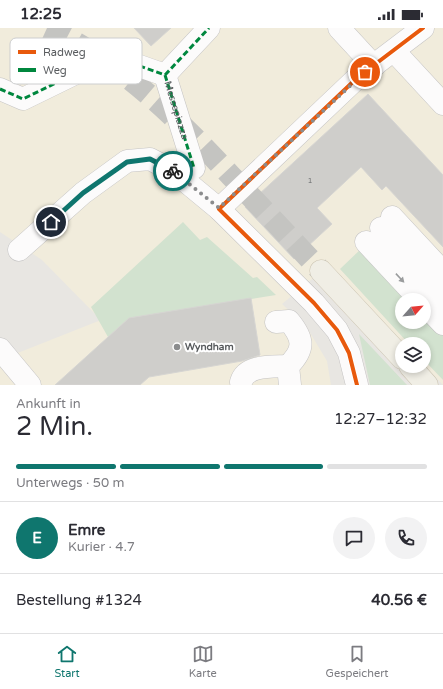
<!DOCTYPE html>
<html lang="de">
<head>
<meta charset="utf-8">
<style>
  :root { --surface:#fff; --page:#f2f2f3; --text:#2b2b33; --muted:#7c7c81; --line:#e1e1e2; --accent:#0f766e }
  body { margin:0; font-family:"Varela Round",sans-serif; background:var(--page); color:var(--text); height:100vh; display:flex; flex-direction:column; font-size:15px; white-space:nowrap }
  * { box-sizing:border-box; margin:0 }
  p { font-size:13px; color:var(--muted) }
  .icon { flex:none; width:22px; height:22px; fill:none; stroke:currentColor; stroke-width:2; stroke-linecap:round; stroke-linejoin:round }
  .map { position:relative; height:357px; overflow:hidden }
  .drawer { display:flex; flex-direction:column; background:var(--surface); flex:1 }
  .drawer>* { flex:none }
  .needle { width:26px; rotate:63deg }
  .controls { position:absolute; left:395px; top:265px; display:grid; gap:8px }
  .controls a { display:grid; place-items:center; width:36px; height:36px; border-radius:50%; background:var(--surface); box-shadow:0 2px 6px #0003; font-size:20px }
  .pin { position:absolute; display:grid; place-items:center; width:34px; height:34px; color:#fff; margin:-17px; border:2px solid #fff; border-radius:50%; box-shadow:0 1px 4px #0007 }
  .courier { position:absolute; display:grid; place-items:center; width:40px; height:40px; margin:-20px; border:3px solid #0f766e; border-radius:50%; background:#fff; color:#222; box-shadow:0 1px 5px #0007 }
  .head em { font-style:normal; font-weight:600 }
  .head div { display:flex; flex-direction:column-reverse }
  .head { display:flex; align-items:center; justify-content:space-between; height:68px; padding:0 16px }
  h1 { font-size:26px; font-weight:600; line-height:30px }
  .bar { display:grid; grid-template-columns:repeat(4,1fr); gap:6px 4px; align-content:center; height:48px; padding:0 16px }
  .bar i { height:5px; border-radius:3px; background:var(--line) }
  .bar .active { background:var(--accent) }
  .bar p { grid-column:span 4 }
  .line { display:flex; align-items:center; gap:10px; padding:0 16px; border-top:1px solid var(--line) }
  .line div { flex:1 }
  .round { display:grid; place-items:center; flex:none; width:42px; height:42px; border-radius:21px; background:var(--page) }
  .status { display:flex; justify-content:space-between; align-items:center; height:28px; padding:0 20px; background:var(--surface); direction:ltr }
  .status svg { height:11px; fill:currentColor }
  .tab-bar { display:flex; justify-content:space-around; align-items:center; height:56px; border-top:1px solid var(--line); background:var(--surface); font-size:11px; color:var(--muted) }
  .tab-bar a { display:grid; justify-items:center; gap:2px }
  .tab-bar .active { color:var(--accent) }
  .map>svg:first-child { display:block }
  .commercial { fill:#f1ecdc; fill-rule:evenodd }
  .green { fill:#d2e2cf }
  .building { fill:#cfcecb; stroke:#d6d5d2 }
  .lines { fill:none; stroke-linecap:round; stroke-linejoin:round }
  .major-tunnel { stroke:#c4c4c1; stroke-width:22; stroke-dasharray:22 11; stroke-linecap:butt }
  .minor-casing { stroke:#c4c3c3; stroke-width:23 }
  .major-casing { stroke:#cdc5b3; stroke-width:23 }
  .minor { stroke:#fcfbfb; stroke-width:22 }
  .major { stroke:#f0eee5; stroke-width:22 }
  .quiet { stroke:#00873e; stroke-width:3; stroke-dasharray:6 3; stroke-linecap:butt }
  .cycleway-casing { stroke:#fff; stroke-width:6 }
  .cycleway { stroke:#e8590c; stroke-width:4 }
  .oneway { fill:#9a9c9d }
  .done { stroke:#8b8c8d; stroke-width:4; stroke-dasharray:0 7.2 }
  .route { stroke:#0f766e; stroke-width:5 }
  .poi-dot { fill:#8b8c8d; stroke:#fff; stroke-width:1.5 }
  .labels { text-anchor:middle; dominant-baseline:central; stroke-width:4; stroke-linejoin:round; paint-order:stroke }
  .number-label { font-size:8px; fill:#787a7b }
  .street-label { font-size:10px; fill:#595c5f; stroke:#fff }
  .poi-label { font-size:10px; font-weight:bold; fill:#595c5f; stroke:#fff; text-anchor:start }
  .key { fill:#fff; stroke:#cdcecf; stroke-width:1 }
  .key-label { font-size:11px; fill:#595c5f }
</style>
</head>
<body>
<div class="status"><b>12:25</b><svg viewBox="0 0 49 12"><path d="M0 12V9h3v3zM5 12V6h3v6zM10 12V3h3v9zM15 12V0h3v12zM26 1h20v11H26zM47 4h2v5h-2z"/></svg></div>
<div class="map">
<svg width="443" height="357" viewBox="0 0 443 357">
  <rect width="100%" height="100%" fill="#e8e6e2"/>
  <path class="commercial" d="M 0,0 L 443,0 L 443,357 L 424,337 L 424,316 L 404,316 L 329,237 L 282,276 L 306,298 L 327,333 L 331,357 L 0,357 L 0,332 L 101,292 L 42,232 L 0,204 ZM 402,272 L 424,272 L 424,294 L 402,294 Z"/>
  <path class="green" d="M 183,194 L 200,212 L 207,209 L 253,250 L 257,249 L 276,267 L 129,290 L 108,309 L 91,279 Z
    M 363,219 L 414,272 L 402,272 L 402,294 L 424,294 L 424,283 L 443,303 L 443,352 L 424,332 L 424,316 L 409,316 L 340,241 Z
    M 359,306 L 407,357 L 370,357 Z"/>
  <path class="building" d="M 134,0 L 171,0 L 151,18 Z
    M 368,66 L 443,147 L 443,219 L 386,158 L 382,162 L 361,139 L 317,180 L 332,196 L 294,231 L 245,179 Z
    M 251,270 L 260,327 L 242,333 L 149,349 L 140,357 L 55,357 L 129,290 Z"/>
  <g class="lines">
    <path class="major-tunnel" d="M 47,0 C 120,33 177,90 231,148 C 261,179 291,211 321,243"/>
    <defs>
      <g id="minor">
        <path d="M 339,0 L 374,38"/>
        <path d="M 394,23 L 443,76"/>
        <path id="s1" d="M 165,47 L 194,140"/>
        <path d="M 165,47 L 209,0"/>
        <path d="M 0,61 L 23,71 L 111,28 L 165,47"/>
        <path d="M 219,181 L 357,50 L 423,0"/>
        <path d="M 392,189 L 443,244"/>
        <path d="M 381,200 L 443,272"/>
        <path d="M 366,214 L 420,272"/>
        <path d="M 19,222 L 83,165 L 127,133 L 150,131 L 173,143 L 219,181 L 314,275 L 337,302 L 349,325 L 357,357"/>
        <path d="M 424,276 L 443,296"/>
        <path d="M 276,294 L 289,293 C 304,311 305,321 288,338 L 290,357"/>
        <path d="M 0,321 L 30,357"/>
        <path d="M 241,354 C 246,336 274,339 288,338"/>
      </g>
      <path id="major" d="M 321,243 L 402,330
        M 410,338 L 427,357"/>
    </defs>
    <use href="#minor" class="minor-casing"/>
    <use href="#major" class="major-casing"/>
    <use href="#minor" class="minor"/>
    <use href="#major" class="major"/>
    <path class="quiet" d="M 165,47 L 194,140
      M 165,47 L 209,0
      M 0,61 L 23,71 L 111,28 L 165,47"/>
    <defs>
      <path id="cycleway" d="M 357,357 L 349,325 L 337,302 L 314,275 L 219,181 L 357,50 L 423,0"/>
    </defs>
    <use href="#cycleway" class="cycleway-casing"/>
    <use href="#cycleway" class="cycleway"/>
  </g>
  <defs><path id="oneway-solid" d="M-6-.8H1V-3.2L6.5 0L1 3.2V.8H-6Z"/></defs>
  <use class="oneway" href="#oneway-solid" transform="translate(400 250) rotate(47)"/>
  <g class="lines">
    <path class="done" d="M 173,143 L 219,180 L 365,44"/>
    <path class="route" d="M 51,194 L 83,165 L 127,134 L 150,131 L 173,143"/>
  </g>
  <circle class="poi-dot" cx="177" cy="319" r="4"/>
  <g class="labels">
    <g class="number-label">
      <text x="310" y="152">1</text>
    </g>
    <g class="street-label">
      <text stroke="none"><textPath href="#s1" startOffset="37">Messepiazza</textPath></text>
    </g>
    <g class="poi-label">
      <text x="185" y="319">Wyndham</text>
    </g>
  </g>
  <rect x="10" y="10" width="132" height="46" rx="6" class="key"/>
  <rect x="18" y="22" width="18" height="4" fill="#e8590c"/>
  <rect x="18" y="40" width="18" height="4" fill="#00873e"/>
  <g class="key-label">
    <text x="43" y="28">Radweg</text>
    <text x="43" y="46">Weg</text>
  </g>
</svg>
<div class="controls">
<a><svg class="needle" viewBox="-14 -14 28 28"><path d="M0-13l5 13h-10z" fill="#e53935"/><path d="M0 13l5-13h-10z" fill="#7c7c81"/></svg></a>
<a><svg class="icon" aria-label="layers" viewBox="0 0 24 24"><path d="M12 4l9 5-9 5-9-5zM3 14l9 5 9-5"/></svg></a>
</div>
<div class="pin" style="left:365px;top:44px;background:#ea580c"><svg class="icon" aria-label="bag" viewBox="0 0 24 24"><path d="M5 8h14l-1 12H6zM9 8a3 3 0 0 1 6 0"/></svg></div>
<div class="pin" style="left:51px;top:194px;background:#1f2937"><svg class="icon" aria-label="home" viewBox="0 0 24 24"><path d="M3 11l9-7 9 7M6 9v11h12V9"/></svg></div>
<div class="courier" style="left:173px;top:143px"><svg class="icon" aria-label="bike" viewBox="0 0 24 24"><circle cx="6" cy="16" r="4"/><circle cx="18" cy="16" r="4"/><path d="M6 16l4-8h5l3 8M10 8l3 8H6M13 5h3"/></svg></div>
</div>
<section class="drawer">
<div class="head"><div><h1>2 Min.</h1><p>Ankunft in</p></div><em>12:27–12:32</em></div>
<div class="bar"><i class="active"></i><i class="active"></i><i class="active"></i><i></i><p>Unterwegs · 50 m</p></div>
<div class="line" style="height:72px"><b class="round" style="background:var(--accent);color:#fff">E</b><div><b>Emre</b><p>Kurier · 4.7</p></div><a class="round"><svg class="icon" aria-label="chat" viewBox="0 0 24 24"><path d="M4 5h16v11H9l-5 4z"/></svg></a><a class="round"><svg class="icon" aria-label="phone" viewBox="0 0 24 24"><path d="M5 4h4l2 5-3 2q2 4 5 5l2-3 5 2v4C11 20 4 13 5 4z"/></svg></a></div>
<div class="line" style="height:52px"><div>Bestellung #1324</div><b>40.56 €</b></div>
</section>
<nav class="tab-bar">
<a class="active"><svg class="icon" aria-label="home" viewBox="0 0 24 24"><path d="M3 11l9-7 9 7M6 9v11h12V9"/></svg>Start</a>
<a><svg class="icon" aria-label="map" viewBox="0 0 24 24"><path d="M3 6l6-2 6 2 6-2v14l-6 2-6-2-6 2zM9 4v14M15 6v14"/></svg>Karte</a>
<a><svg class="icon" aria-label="saved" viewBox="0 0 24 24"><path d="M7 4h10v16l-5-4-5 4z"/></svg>Gespeichert</a>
</nav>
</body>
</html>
